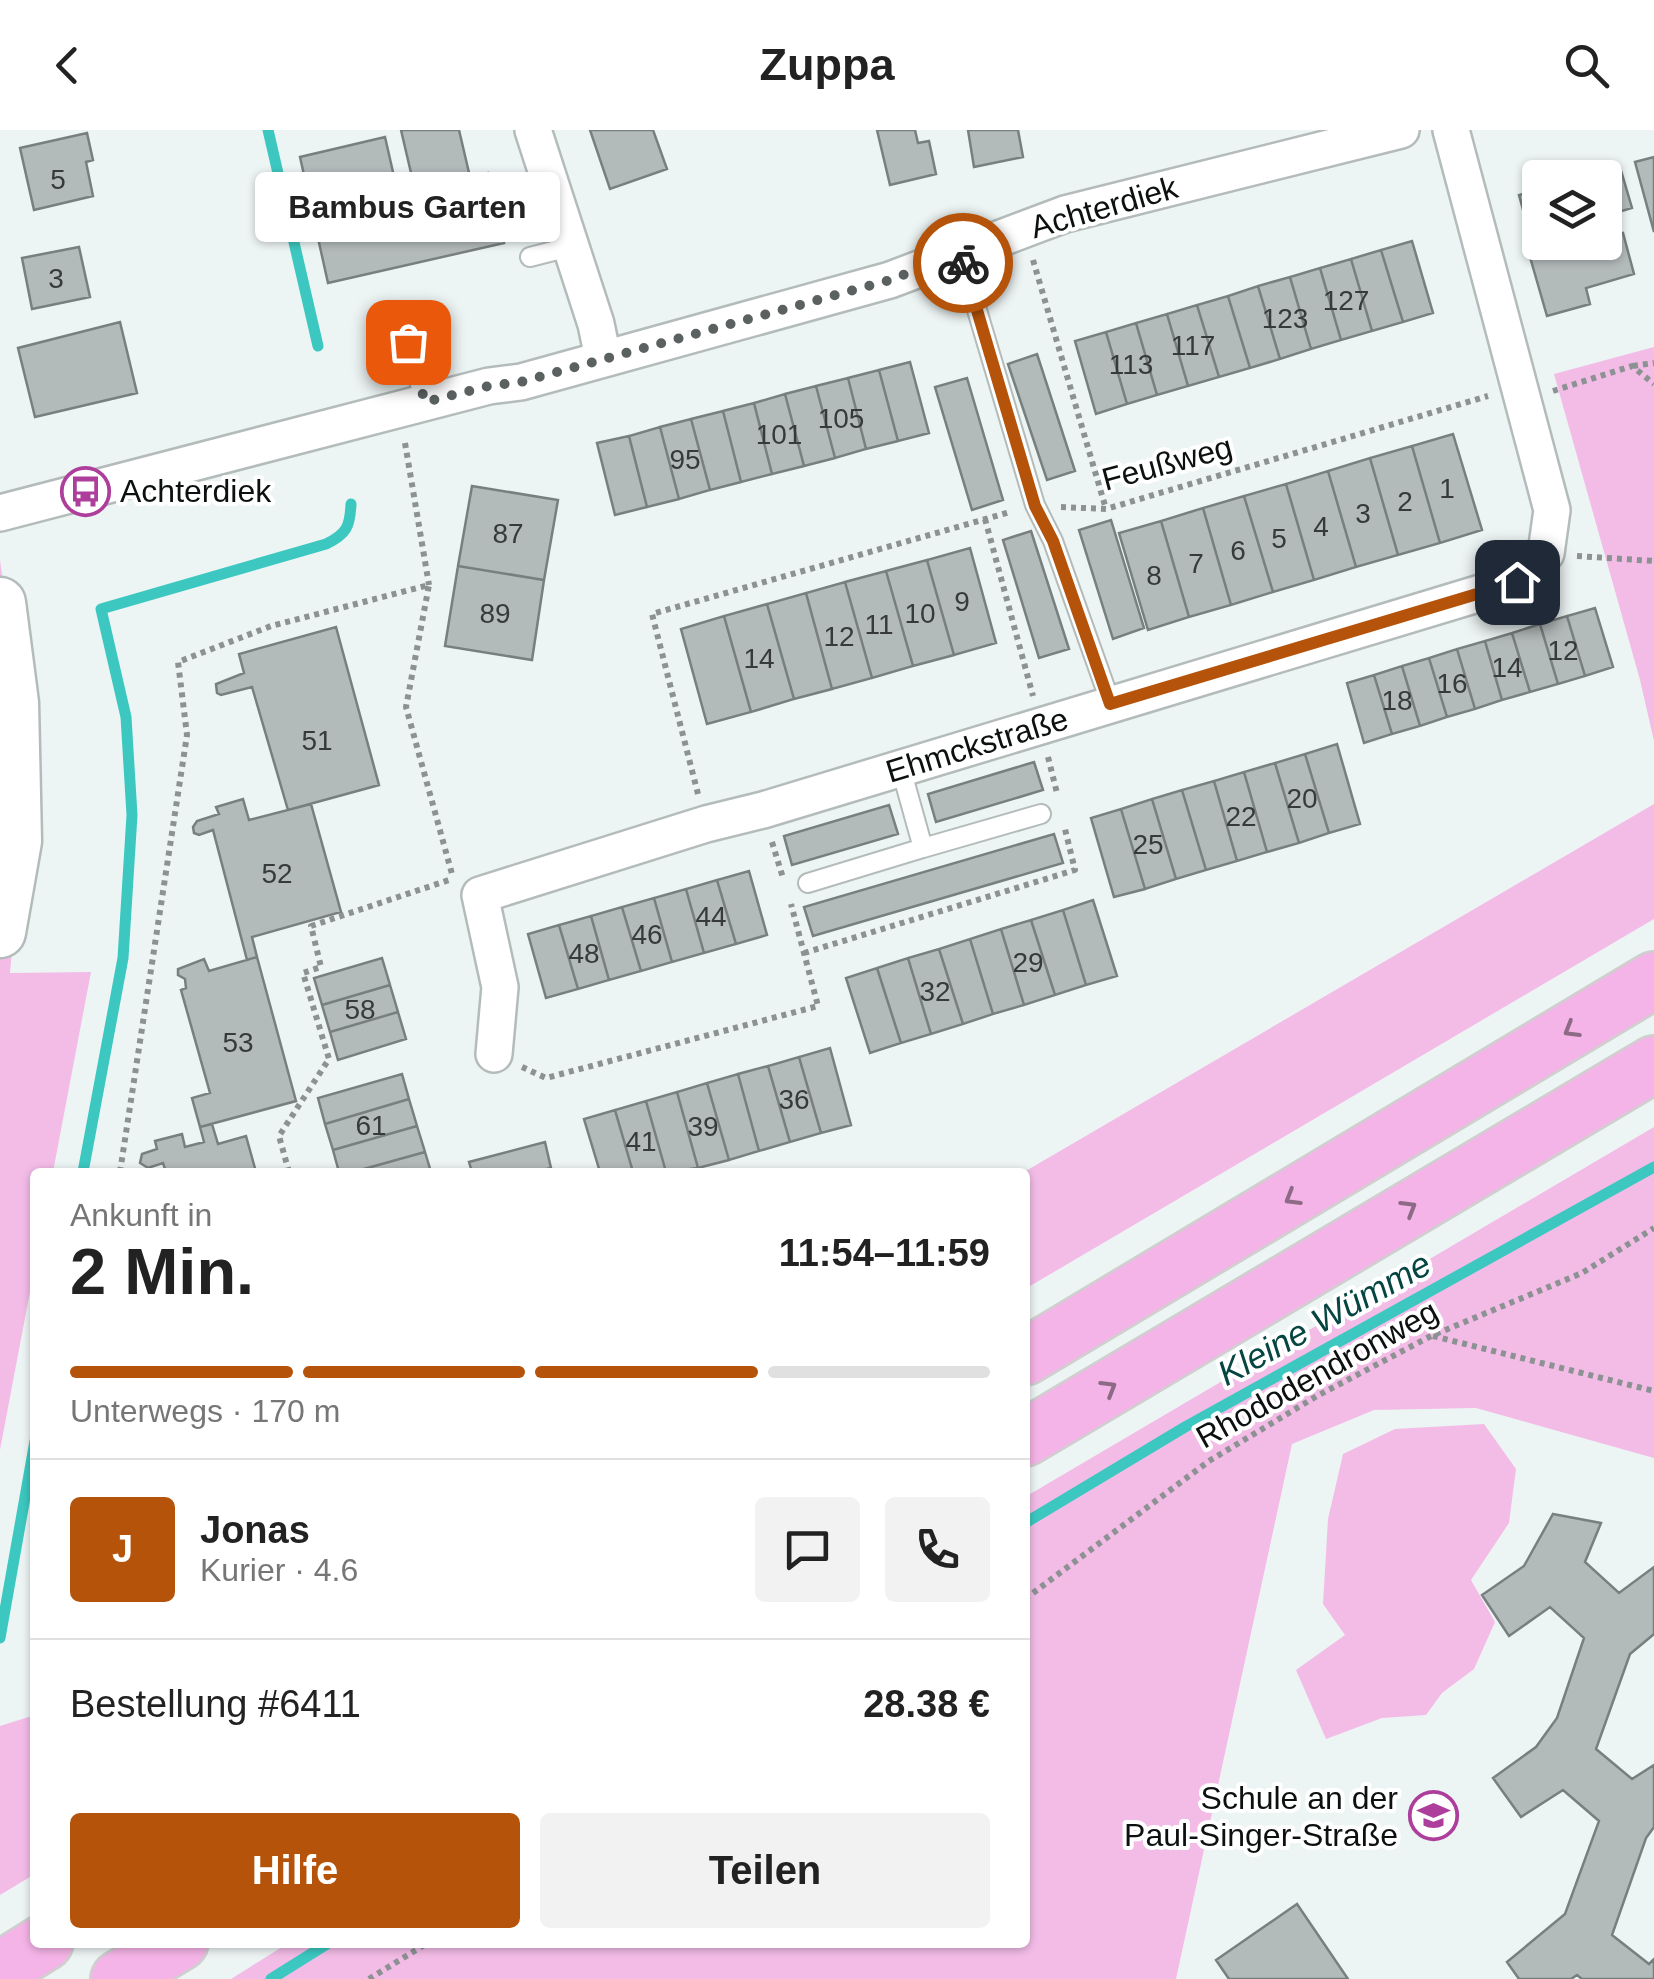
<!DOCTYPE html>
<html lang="de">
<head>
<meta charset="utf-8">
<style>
  :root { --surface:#fff; --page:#f2f2f2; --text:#222; --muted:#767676; --line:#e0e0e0; --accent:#b45309 }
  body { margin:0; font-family:Arial,sans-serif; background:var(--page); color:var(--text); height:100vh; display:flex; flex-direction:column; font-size:38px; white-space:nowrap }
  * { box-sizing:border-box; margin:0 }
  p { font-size:32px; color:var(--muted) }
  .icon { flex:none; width:55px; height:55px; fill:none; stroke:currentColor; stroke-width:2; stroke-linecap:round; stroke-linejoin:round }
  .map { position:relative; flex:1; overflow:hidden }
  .details { position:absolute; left:30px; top:1038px; width:1000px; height:780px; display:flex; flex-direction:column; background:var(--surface); border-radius:10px; box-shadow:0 2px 8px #0004 }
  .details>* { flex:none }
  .tools { position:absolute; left:1522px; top:30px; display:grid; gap:20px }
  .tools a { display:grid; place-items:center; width:100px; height:100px; border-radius:10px; background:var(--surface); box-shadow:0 2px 8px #0004; font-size:50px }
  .pin { position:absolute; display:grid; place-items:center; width:85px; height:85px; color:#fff; margin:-42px; border-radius:20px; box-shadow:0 5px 15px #0006 }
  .courier { position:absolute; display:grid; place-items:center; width:100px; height:100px; margin:-50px; border:8px solid #b45309; border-radius:50%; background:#fff; color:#222; box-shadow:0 2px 12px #0007 }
  .bubble { position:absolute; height:70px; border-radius:10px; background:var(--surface); box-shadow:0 2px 8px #0004; font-size:32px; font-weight:800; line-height:70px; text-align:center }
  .summary em { font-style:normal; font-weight:800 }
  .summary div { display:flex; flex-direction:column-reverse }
  .summary { display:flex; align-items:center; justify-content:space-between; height:170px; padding:0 40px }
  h1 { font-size:65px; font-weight:800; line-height:75px }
  .bar { display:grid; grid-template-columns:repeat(4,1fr); gap:15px 10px; align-content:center; height:120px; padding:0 40px }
  .bar i { height:12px; border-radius:8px; background:var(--line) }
  .bar .selected { background:var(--accent) }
  .bar p { grid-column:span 4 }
  .line { display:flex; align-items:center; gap:25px; padding:0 40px; border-top:2px solid var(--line) }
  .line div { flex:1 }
  .round { display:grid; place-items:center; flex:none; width:105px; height:105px; border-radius:10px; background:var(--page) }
  .button { display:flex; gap:20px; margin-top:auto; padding:20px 40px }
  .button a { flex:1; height:115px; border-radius:10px; background:var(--accent); color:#fff; font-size:40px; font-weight:800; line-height:115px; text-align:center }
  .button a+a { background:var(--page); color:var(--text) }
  header { display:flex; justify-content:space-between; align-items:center; height:130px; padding:0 40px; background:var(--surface); font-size:45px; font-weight:800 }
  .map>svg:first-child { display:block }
  .green { fill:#f3bce7 }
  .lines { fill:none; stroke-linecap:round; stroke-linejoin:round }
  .stream { stroke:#3cc8c0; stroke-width:11 }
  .building { fill:#b3bbba; stroke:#78807f; stroke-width:2.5 }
  .lane-casing { stroke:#b4bcbb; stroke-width:22 }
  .street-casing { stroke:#b4bcbb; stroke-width:40 }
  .secondary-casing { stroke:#b4bcbb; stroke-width:55 }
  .highway-casing { stroke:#cfcfcf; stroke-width:60 }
  .path { stroke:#8c9292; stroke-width:6; stroke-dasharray:5 5; stroke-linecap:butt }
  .lane { stroke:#fff; stroke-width:18 }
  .street { stroke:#fff; stroke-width:35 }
  .secondary { stroke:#fff; stroke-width:50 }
  .highway { stroke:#f5b4e7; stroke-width:55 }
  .oneway { stroke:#8d6a86 }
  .done { stroke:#5b6060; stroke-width:10; stroke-dasharray:0 18 }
  .route { stroke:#b45309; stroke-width:12 }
  .labels { text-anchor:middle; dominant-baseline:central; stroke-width:8; stroke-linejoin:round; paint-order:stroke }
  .number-label { font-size:28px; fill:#363b3a }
  .street-label { font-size:32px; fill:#0d1010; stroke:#fff }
  .poi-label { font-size:32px; fill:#0d1010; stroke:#fff; text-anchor:start }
  .water-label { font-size:35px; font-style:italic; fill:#064642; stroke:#fff }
</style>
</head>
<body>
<header><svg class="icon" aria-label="back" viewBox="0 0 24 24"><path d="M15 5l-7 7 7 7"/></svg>Zuppa<svg class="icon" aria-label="search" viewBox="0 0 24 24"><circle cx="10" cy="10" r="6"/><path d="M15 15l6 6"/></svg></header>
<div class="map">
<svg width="1654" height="1849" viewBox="0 0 1654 1849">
  <rect width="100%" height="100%" fill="#edf5f4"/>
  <path class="green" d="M 1654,217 L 1654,611 L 1640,550 L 1554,244 Z
    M 0,430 L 19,570 L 22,710 L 10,843 L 91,842 L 53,1042 L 35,1042 L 35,1135 L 0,1320 Z
    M 1654,674 L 1654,789 L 1025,1159 L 1024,1042 Z
    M 1654,997 L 1654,1328 L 1476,1278 L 1374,1280 L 1292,1314 L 1176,1849 L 231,1849 L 290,1812 L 1025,1812 L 1025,1367 Z
    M 1484,1294 L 1516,1339 L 1509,1393 L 1471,1450 L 1495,1492 L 1474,1539 L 1442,1563 L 1426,1585 L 1382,1588 L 1326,1609 L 1296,1540 L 1345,1505 L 1323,1474 L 1328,1389 L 1343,1324 L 1395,1299 Z
    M 35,1585 L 35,1744 L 0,1765 L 0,1596 Z"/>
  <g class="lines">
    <path class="stream" d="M 268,0 L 318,216
      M 83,1042 L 123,828 L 132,685 L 126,587 L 101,479 L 326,414 C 347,404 350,396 351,374
      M 1025,1393 L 1185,1297 L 1654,1037
      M 0,1508 L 35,1311
      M 271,1849 L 330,1812"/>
  </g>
  <path class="building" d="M 401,0 L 459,0 L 470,47 L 488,43 L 504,113 L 328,153 L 300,27 L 385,7 L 398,64 L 415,60 Z
    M 590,0 L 653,0 L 667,39 L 610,59 Z
    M 877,0 L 915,0 L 918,13 L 929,11 L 936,44 L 890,55 Z
    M 968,0 L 1018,0 L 1023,27 L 974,37 Z
    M 87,3 L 93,30 L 86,32 L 93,66 L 34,80 L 20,18 Z
    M 1654,27 L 1654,102 L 1635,32 Z
    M 1620,37 L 1632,78 L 1605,86 L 1605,48 L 1581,48 Z
    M 1540,59 L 1540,112 L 1605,112 L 1605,107 L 1623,103 L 1634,144 L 1586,158 L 1590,174 L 1547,186 L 1530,127 L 1536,126 L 1519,65 Z
    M 1412,111 L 1433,183 L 1403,192 L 1381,120 Z
    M 79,117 L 90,167 L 32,179 L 22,128 Z
    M 1381,120 L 1403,192 L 1372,201 L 1351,129 Z
    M 1351,129 L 1372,201 L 1341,210 L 1320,138 Z
    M 1320,138 L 1341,210 L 1311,219 L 1290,147 Z
    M 1290,147 L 1311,219 L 1280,229 L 1258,156 Z
    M 1258,156 L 1280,229 L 1250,238 L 1228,166 Z
    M 1228,166 L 1250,238 L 1219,247 L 1197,175 Z
    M 1197,175 L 1219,247 L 1188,256 L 1167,184 Z
    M 1167,184 L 1188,256 L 1157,265 L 1136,193 Z
    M 120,192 L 137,263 L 35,287 L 18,218 Z
    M 1136,193 L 1157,265 L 1127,274 L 1106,202 Z
    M 1106,202 L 1127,274 L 1096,284 L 1075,211 Z
    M 1037,224 L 1075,341 L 1047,350 L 1008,234 Z
    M 910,232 L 929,303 L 898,311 L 879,240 Z
    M 879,240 L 898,311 L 866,319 L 848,248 Z
    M 848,248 L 866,319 L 835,328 L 816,256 Z
    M 967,248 L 1003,370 L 972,380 L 935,257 Z
    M 816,256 L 835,328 L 804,336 L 785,264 Z
    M 785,264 L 804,336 L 772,344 L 754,273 Z
    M 754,273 L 772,344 L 741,352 L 723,281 Z
    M 723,281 L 741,352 L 710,360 L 691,289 Z
    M 691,289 L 710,360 L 679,369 L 660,297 Z
    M 660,297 L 679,369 L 647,377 L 629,306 Z
    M 1453,304 L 1482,400 L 1440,413 L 1412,316 Z
    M 629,306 L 647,377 L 615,385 L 597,313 Z
    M 1412,316 L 1440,413 L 1398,425 L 1370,328 Z
    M 1370,328 L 1398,425 L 1356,437 L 1328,341 Z
    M 1328,341 L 1356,437 L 1314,450 L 1286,354 Z
    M 1286,354 L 1314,450 L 1273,462 L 1244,366 Z
    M 472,356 L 558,370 L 544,450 L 458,436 Z
    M 1244,366 L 1273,462 L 1231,475 L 1203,378 Z
    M 1203,378 L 1231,475 L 1189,487 L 1161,391 Z
    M 1111,390 L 1144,498 L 1113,509 L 1079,400 Z
    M 1161,391 L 1189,487 L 1148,500 L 1119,403 Z
    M 1031,401 L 1069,519 L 1039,528 L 1003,410 Z
    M 970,418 L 996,513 L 954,525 L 927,430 Z
    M 927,430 L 954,525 L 913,536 L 886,441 Z
    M 458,436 L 544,450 L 532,530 L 445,516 Z
    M 886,441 L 913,536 L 872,548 L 845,452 Z
    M 845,452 L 872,548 L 832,559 L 806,463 Z
    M 806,463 L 832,559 L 794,569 L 767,474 Z
    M 767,474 L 794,569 L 751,582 L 724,486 Z
    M 1595,478 L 1613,537 L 1585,546 L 1567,486 Z
    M 724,486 L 751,582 L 707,594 L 681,499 Z
    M 1567,486 L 1585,546 L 1558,554 L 1540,494 Z
    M 1540,494 L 1558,554 L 1530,562 L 1512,503 Z
    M 336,497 L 379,655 L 288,680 L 252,557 L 221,565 L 217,563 L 216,554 L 244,543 L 239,524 Z
    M 1512,503 L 1530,562 L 1502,570 L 1485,511 Z
    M 1485,511 L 1502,570 L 1475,579 L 1457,519 Z
    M 1457,519 L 1475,579 L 1447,587 L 1429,528 Z
    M 1429,528 L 1447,587 L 1420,596 L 1402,536 Z
    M 1402,536 L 1420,596 L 1392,604 L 1374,545 Z
    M 1374,545 L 1392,604 L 1364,613 L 1347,553 Z
    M 1337,614 L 1360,694 L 1329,703 L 1305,624 Z
    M 1305,624 L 1329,703 L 1299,713 L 1275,633 Z
    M 1034,632 L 1043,660 L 936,692 L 928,664 Z
    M 1275,633 L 1299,713 L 1267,722 L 1244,642 Z
    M 1244,642 L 1267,722 L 1237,731 L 1214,651 Z
    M 1214,651 L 1237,731 L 1206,740 L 1182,660 Z
    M 1182,660 L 1206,740 L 1176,749 L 1152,669 Z
    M 243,669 L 249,690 L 311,674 L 341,782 L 252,807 L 257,827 L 247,830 L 213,700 L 199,705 L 194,703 L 193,697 L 197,691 L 219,684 L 216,677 Z
    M 1152,669 L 1176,749 L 1145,759 L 1121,679 Z
    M 889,675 L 898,704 L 792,735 L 784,706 Z
    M 1121,679 L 1145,759 L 1114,767 L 1091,688 Z
    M 1054,704 L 1063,733 L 813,806 L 804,777 Z
    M 749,741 L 767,805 L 736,814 L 717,750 Z
    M 717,750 L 736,814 L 704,823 L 686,759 Z
    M 686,759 L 704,823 L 672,832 L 654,768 Z
    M 654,768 L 672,832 L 641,841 L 622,777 Z
    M 1093,770 L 1117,846 L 1086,855 L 1063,780 Z
    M 622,777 L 641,841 L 609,850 L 591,786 Z
    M 1063,780 L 1086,855 L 1055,865 L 1031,790 Z
    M 591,786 L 609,850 L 578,859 L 559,795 Z
    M 1031,790 L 1055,865 L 1024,875 L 1001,799 Z
    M 559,795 L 578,859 L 546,868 L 528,804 Z
    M 1001,799 L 1024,875 L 993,884 L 970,809 Z
    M 970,809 L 993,884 L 963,894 L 939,819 Z
    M 939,819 L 963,894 L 931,904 L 908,828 Z
    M 257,827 L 296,971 L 200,997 L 192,968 L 210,963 L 181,860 L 186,858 L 185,849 L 178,845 L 178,839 L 204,829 L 209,841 Z
    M 382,828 L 390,855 L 322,875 L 314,848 Z
    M 908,828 L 931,904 L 901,913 L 877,838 Z
    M 877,838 L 901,913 L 870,923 L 846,848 Z
    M 390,855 L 398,882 L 330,902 L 322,875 Z
    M 398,882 L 406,909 L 338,930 L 330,902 Z
    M 830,918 L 851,995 L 821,1003 L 799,927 Z
    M 799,927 L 821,1003 L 790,1012 L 768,936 Z
    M 768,936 L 790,1012 L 759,1021 L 738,944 Z
    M 402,944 L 409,969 L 325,994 L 318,968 Z
    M 738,944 L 759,1021 L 729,1030 L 707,953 Z
    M 707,953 L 729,1030 L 698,1038 L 677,962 Z
    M 677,962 L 698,1038 L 666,1042 L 646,971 Z
    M 409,969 L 417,996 L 333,1020 L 325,994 Z
    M 646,971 L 666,1042 L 633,1042 L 615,980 Z
    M 615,980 L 633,1042 L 600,1042 L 584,989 Z
    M 212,994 L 218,1014 L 246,1006 L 256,1042 L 166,1042 L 163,1033 L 148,1038 L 140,1033 L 142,1024 L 157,1019 L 155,1011 L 182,1004 L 185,1017 L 204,1012 L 200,997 Z
    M 417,996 L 425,1022 L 353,1042 L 339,1042 L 333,1020 Z
    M 545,1012 L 551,1038 L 534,1042 L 472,1042 L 469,1032 Z
    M 425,1022 L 431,1042 L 353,1042 Z
    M 1553,1384 L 1601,1393 L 1585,1432 L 1619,1463 L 1654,1437 L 1654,1504 L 1630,1524 L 1596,1619 L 1632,1649 L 1654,1635 L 1654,1697 L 1646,1708 L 1612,1805 L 1649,1834 L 1654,1829 L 1654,1849 L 1582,1849 L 1577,1845 L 1571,1849 L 1519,1849 L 1507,1832 L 1565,1784 L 1599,1691 L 1563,1660 L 1521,1687 L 1493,1648 L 1536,1617 L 1557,1588 L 1584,1508 L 1550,1477 L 1509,1506 L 1482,1465 L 1524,1436 Z
    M 1297,1774 L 1348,1849 L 1229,1849 L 1216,1830 Z"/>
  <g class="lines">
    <defs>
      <path id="lane" d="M 960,123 L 1035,375 L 1053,411 L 1111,574
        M 530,127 L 569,117
        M 408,212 L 425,272
        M 901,639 L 923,718 L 1041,684
        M 808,753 L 923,718"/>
      <path id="street" d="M 533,0 L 596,194 L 603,228
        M 0,383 L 489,256 L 521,252 L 890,150 L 1065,84 L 1401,0
        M 494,924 L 500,857 L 480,765 L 706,694 L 763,680 L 1517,452 L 1546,423 L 1552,380 L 1451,0"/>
      <path id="secondary" d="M 0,473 L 13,573 L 16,711 L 0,802"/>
      <path id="highway" d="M 1025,1227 L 1654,850
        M 1025,1308 L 1654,934
        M 0,1840 L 45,1812
        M 119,1849 L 180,1812"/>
    </defs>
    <use href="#lane" class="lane-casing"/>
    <use href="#street" class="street-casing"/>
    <use href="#secondary" class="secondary-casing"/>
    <use href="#highway" class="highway-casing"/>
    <path class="path" d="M 1033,130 L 1106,379
      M 1633,236 L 1654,233
      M 1553,261 L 1632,236 L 1654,254
      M 405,313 L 429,455
      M 1061,377 L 1106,379 L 1488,266
      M 985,389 L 1033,566
      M 1577,426 L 1654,431
      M 1048,627 L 1057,663
      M 698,664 L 652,484 L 1010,382
      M 772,712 L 783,748
      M 804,823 L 1075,740 L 1064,695
      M 522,937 L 546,948 L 818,876 L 791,774
      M 120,1042 L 187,605 L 178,532 L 271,496 L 429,455 L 406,577 L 452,744
      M 289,1042 L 279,1006 L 329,929 L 303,843 L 321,837 L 311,796 L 452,749
      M 1433,1206 L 1654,1261
      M 1025,1469 L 1209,1331 L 1317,1266 L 1431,1206 L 1582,1143 L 1654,1098
      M 369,1849 L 429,1812"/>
    <use href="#lane" class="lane"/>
    <use href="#street" class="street"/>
    <use href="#secondary" class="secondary"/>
    <use href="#highway" class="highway"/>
  </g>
  <defs><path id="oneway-chevron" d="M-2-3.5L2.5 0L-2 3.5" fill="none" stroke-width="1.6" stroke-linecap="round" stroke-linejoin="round" transform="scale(2.5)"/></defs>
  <g class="oneway">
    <use href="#oneway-chevron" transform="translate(1571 900) rotate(149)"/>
    <use href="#oneway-chevron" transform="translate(1292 1068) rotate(149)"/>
    <use href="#oneway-chevron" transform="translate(1409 1078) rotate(-31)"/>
    <use href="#oneway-chevron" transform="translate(1109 1258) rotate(-31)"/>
  </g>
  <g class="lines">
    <path class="done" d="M 408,212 L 425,272 L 489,256 L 521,252 L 890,150 L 960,123 L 963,133"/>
    <path class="route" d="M 963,133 L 1035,376 L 1053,411 L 1110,574 L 1517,452"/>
  </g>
  <defs>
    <symbol id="bus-ring" viewBox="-11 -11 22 22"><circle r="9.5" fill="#fff" stroke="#ad3e9b" stroke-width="1.5"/><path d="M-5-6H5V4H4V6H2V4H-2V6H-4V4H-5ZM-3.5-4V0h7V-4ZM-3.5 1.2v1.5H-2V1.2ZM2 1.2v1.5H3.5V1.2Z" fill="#ad3e9b"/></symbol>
    <symbol id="school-ring" viewBox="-11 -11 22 22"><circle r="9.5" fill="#fff" stroke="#ad3e9b" stroke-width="1.5"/><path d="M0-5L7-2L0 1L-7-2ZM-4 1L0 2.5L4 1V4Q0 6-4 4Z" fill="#ad3e9b"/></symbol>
  </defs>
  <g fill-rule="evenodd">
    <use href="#bus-ring" x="58" y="334" width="55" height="55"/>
    <use href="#school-ring" x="1406" y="1658" width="55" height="55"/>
  </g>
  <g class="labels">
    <g class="number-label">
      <text x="58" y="49">5</text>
      <text x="56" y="148">3</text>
      <text x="1346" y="170">127</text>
      <text x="1285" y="188">123</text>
      <text x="1193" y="215">117</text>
      <text x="1131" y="234">113</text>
      <text x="841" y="288">105</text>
      <text x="779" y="304">101</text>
      <text x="685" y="329">95</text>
      <text x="1447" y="358">1</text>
      <text x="1405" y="371">2</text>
      <text x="1363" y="383">3</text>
      <text x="1321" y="396">4</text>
      <text x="508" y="403">87</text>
      <text x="1279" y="408">5</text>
      <text x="1238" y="420">6</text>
      <text x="1196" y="433">7</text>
      <text x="1154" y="445">8</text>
      <text x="962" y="471">9</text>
      <text x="495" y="483">89</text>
      <text x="920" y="483">10</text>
      <text x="879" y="494">11</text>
      <text x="839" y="506">12</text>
      <text x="1563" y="520">12</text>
      <text x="759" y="528">14</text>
      <text x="1507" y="537">14</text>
      <text x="1452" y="553">16</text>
      <text x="1397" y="570">18</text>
      <text x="317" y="610">51</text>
      <text x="1302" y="668">20</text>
      <text x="1241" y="686">22</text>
      <text x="1148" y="714">25</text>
      <text x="277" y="743">52</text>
      <text x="711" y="786">44</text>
      <text x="647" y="804">46</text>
      <text x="584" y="823">48</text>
      <text x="1028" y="832">29</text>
      <text x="935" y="861">32</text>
      <text x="360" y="879">58</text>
      <text x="238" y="912">53</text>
      <text x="794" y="969">36</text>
      <text x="371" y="995">61</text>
      <text x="703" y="996">39</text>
      <text x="641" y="1011">41</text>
    </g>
    <g class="street-label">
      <text transform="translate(1104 77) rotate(-16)">Achterdiek</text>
      <text transform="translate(1167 333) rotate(-15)">Feußweg</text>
      <text transform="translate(977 615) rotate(-17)">Ehmckstraße</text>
      <text transform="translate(1317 1244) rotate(-29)">Rhododendronweg</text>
    </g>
    <g class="poi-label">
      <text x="120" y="361">Achterdiek</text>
      <text x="1398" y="1668" text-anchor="end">Schule an der<tspan x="1398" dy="37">Paul-Singer-Straße</tspan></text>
    </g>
    <g class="water-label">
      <text transform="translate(1324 1188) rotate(-29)">Kleine Wümme</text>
    </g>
  </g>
</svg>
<div class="tools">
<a><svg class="icon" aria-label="layers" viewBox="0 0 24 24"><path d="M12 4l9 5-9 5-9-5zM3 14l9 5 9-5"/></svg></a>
</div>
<div class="pin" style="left:408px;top:212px;background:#ea580c"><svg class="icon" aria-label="bag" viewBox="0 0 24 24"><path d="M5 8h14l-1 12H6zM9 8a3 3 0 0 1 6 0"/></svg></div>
<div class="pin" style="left:1517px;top:452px;background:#1f2937"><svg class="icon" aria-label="home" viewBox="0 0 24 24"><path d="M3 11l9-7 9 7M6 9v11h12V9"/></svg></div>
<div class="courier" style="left:963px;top:133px"><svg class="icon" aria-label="bike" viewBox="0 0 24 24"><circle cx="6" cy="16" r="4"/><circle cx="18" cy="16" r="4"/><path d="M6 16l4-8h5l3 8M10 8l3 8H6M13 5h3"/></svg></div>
<div class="bubble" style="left:255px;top:42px;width:305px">Bambus Garten</div>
<section class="details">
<div class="summary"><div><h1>2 Min.</h1><p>Ankunft in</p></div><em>11:54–11:59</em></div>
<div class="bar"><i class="selected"></i><i class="selected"></i><i class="selected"></i><i></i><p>Unterwegs · 170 m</p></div>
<div class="line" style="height:180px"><b class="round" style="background:var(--accent);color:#fff">J</b><div><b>Jonas</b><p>Kurier · 4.6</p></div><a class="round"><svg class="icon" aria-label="chat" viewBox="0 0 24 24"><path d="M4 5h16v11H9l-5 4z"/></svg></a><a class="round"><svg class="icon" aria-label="phone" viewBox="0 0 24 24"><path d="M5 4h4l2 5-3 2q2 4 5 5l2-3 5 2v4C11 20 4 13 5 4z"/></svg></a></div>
<div class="line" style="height:130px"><div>Bestellung #6411</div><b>28.38 €</b></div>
<div class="button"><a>Hilfe</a><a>Teilen</a></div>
</section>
</div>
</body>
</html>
